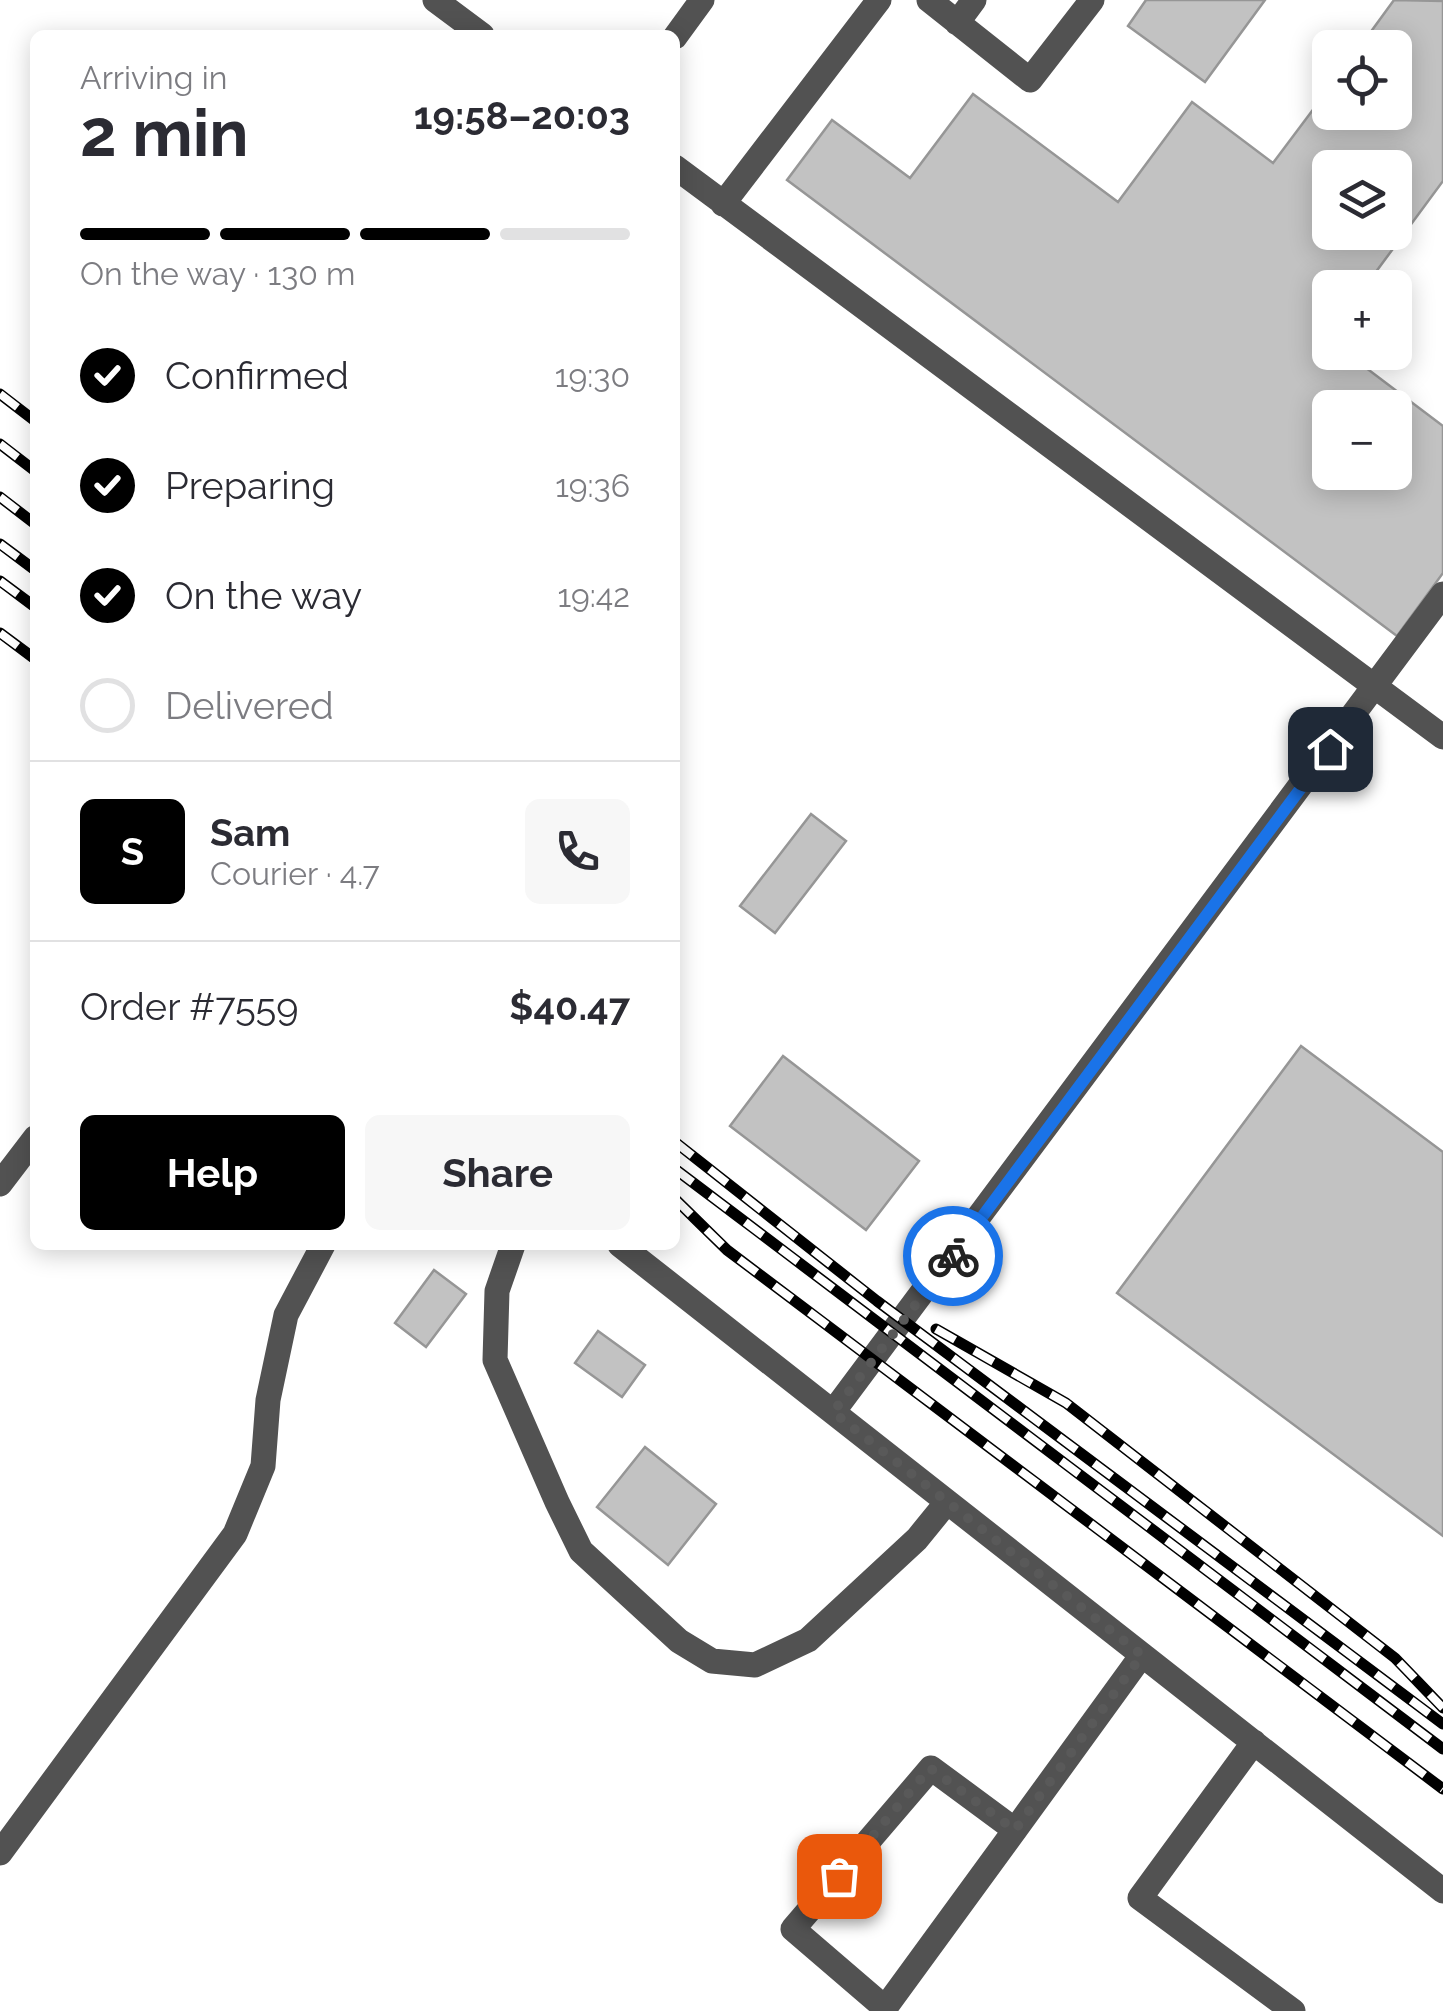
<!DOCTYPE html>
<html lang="en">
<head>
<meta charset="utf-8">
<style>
  :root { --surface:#fff; --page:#f7f7f7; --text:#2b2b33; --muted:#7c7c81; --line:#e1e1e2; --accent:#000 }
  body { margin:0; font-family:Raleway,sans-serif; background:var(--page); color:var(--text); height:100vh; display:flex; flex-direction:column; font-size:38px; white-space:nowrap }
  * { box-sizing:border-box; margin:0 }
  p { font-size:32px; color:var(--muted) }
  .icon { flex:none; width:55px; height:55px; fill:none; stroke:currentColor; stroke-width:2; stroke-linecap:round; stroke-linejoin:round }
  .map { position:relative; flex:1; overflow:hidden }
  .details { position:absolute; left:30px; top:30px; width:650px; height:1220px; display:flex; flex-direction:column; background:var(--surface); border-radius:15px; box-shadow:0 5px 25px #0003 }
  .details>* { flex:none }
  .buttons { position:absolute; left:1312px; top:30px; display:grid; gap:20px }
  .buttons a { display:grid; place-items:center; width:100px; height:100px; border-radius:15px; background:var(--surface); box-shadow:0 5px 25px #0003; font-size:50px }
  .pin { position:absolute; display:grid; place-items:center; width:85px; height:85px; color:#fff; margin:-42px; border-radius:20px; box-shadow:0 5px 15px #0006 }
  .courier { position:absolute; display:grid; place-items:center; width:100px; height:100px; margin:-50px; border:8px solid #1a73e8; border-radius:50%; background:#fff; color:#222; box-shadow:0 2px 12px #0007 }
  .headline em { font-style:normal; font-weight:700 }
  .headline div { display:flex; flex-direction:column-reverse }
  .headline { display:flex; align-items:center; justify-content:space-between; height:170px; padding:0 50px }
  h1 { font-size:65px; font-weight:700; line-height:75px }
  .bar { display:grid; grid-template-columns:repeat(4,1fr); gap:15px 10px; align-content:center; height:120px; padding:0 50px }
  .bar i { height:12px; border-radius:8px; background:var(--line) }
  .bar .active { background:var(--accent) }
  .bar p { grid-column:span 4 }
  .line { display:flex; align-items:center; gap:25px; padding:0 50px; border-top:2px solid var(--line) }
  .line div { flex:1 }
  .round { display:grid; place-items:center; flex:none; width:105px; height:105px; border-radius:15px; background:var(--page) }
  ol { padding:0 50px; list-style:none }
  li { display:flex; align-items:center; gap:30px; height:110px }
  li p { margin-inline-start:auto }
  li .icon { padding:10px; border-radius:50%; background:var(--accent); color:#fff; stroke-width:4 }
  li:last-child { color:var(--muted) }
  li i { width:55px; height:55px; border:5px solid var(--line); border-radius:50% }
  .cta { display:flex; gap:20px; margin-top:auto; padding:20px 50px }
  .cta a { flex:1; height:115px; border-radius:15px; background:var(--accent); color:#fff; font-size:40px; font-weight:700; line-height:115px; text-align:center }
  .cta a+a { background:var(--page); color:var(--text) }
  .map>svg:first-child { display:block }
  .building { fill:#c2c2c2; stroke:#969696; stroke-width:2.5; fill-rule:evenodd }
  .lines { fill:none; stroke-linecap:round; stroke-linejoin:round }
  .minor { stroke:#525252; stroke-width:25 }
  .rail-casing { stroke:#000; stroke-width:11 }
  .rail { stroke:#fff; stroke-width:8; stroke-dasharray:22; stroke-linecap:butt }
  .done { stroke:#595959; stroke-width:10; stroke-dasharray:0 18 }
  .route { stroke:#1a73e8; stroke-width:12 }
</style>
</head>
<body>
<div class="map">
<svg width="1443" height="2011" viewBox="0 0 1443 2011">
  <rect width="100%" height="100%" fill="#fff"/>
  <path class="building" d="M 1146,0 L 1265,0 L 1205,82 L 1128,26 Z
    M 1394,0 L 1443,1 L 1443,181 L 1364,288 L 1330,288 L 1326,339 L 1330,352 L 1345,352 L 1443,426 L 1443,573 L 1397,636 L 787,180 L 832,120 L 910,178 L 973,94 L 1118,202 L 1192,102 L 1273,163 L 1330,87 L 1330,112 L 1395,112 L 1395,48 L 1359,48 ZM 1330,168 L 1395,168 L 1395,232 L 1330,232 ZM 1330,408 L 1395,408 L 1395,472 L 1330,472 Z
    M 811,814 L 846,841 L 775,933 L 740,906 Z
    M 1301,1046 L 1443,1152 L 1443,1536 L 1117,1293 Z
    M 783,1056 L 919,1161 L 866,1230 L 730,1126 Z
    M 434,1270 L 466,1294 L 426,1347 L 395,1323 Z
    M 598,1331 L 645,1365 L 622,1397 L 575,1363 Z
    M 645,1447 L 716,1504 L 668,1565 L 597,1507 Z"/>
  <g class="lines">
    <path class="minor" d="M 435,0 L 482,35
      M 929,0 L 1030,80 L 1092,0
      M 957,23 L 974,0
      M 675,37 L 702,0
      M 675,167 L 1443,737
      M 723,204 L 879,0
      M 0,1184 L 35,1138
      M 513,1245 L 497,1291 L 495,1360 L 557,1502 L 581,1551 L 679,1641 L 712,1661 L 755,1665 L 808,1640 L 917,1539 L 947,1502
      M 620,1245 L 1443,1891
      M 833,1412 L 1443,594
      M 1254,1742 L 1140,1898 L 1293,2011
      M 1015,1830 L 885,2008 L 793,1929 L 931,1768 L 1015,1830 L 1142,1655
      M 0,1853 L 235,1534 L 263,1466 L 268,1400 L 286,1315 L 323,1245"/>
    <defs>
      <path id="rail" d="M 0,394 L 35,421
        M 0,444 L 35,471
        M 0,497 L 35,524
        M 0,544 L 35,570
        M 0,581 L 35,607
        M 0,633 L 35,659
        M 675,1142 L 877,1301 L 1443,1724
        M 675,1169 L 1443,1749
        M 675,1199 L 727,1250 L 1443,1789
        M 936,1329 L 1066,1403 L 1395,1658 L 1443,1708"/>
    </defs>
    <use href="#rail" class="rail-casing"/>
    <use href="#rail" class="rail"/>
  </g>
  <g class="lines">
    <path class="done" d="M 839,1876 L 930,1768 L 1015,1830 L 1142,1655 L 833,1412 L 953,1256"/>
    <path class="route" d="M 953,1256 L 1330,749"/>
  </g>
</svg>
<div class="buttons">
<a><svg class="icon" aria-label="locate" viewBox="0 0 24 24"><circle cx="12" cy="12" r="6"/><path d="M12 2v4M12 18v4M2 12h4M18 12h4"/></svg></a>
<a><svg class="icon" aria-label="layers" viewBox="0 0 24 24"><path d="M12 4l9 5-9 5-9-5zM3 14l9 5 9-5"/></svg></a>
<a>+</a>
<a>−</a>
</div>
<div class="pin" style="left:839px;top:1876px;background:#ea580c"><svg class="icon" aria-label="bag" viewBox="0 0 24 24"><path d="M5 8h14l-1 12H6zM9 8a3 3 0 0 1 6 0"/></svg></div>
<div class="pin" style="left:1330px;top:749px;background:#1f2937"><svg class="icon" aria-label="home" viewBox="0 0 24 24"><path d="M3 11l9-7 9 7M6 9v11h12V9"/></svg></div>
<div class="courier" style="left:953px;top:1256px"><svg class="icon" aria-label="bike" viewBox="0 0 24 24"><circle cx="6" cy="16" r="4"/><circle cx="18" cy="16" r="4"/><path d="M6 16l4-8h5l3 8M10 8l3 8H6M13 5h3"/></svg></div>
<section class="details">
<div class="headline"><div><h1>2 min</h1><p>Arriving in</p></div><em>19:58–20:03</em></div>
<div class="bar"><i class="active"></i><i class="active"></i><i class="active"></i><i></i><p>On the way · 130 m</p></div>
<ol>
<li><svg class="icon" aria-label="check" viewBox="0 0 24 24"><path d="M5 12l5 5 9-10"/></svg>Confirmed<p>19:30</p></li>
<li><svg class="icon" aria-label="check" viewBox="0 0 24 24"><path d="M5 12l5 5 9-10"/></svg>Preparing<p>19:36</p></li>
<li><svg class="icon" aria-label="check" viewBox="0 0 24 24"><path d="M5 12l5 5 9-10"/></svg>On the way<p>19:42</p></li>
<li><i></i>Delivered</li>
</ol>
<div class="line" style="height:180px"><b class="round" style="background:var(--accent);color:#fff">S</b><div><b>Sam</b><p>Courier · 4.7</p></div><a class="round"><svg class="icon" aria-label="phone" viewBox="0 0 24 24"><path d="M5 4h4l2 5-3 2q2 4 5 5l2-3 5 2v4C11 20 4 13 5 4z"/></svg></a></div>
<div class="line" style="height:130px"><div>Order #7559</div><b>$40.47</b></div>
<div class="cta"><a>Help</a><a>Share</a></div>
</section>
</div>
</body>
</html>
